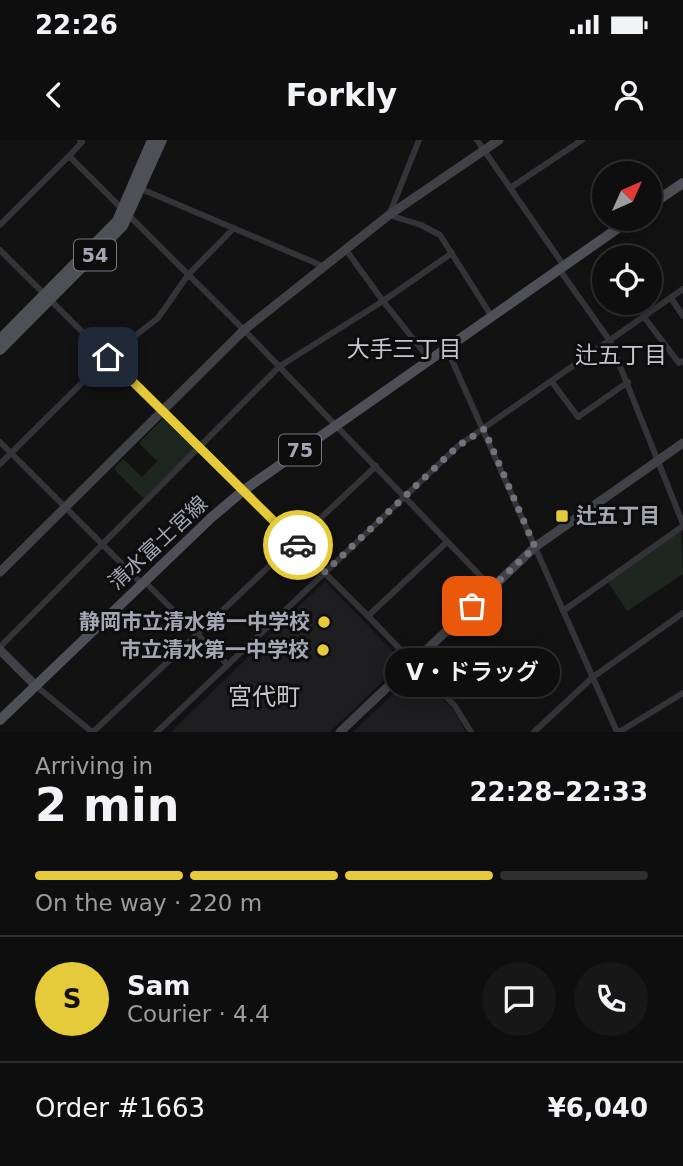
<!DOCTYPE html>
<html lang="en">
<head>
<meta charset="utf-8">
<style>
  :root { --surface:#0e0e0e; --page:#171717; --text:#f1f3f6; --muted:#9b9c9e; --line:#2e2e2e; --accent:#e5ca39 }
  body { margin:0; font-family:"DejaVu Sans","Noto Sans JP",sans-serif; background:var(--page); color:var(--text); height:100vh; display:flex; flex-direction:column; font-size:26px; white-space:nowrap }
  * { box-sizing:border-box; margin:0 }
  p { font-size:23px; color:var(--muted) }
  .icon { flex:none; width:38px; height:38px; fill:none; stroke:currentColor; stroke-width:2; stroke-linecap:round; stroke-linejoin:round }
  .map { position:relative; height:592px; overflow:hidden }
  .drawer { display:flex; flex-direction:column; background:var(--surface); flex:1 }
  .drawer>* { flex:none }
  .needle { width:46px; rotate:45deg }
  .controls { position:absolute; left:592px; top:21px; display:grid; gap:14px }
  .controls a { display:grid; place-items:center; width:70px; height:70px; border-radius:50%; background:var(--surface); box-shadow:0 4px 18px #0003,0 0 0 2px var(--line); font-size:35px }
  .pin { position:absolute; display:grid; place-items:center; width:60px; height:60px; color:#fff; margin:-30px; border-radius:14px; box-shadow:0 4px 10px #0006 }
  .courier { position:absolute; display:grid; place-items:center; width:70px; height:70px; margin:-35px; border:5px solid #e5ca39; border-radius:50%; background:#fff; color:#222; box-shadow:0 2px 9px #0007 }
  .bubble { position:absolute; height:49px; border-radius:24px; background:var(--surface); box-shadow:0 4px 18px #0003,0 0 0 2px var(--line); font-size:23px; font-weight:600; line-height:49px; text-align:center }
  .overview em { font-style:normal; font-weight:600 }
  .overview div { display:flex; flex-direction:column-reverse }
  .overview { display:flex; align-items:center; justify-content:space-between; height:119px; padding:0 35px }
  h1 { font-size:46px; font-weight:600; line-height:52px }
  .bar { display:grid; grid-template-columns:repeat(4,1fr); gap:10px 7px; align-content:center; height:84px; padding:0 35px }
  .bar i { height:9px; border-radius:5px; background:var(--line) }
  .bar .selected { background:var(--accent) }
  .bar p { grid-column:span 4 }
  .line { display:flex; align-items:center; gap:18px; padding:0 35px; border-top:2px solid var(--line) }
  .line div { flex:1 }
  .round { display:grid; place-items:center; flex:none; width:74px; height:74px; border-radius:37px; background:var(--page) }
  .status { display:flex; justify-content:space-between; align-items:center; height:49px; padding:0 35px; background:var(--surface); direction:ltr }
  .status svg { height:19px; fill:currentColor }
  header { display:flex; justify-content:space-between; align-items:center; height:91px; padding:0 35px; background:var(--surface); font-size:32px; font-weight:600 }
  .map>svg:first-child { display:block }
  .built { fill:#1e1e20 }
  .green { fill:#1e2620 }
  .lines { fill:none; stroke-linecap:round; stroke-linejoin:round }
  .street { stroke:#333338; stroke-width:6 }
  .secondary { stroke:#414248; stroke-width:9 }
  .primary { stroke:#4f5057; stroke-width:10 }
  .done { stroke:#71727b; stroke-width:7; stroke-dasharray:0 12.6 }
  .route { stroke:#e5ca39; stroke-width:9 }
  .poi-dot { fill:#e5ca39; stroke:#0d0d0e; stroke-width:2.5 }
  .labels { text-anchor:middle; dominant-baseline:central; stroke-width:6; stroke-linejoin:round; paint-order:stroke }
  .shield { fill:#0d0d0e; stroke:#777882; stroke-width:2 }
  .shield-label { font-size:19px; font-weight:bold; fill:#a4a6b3 }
  .poi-label { font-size:21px; font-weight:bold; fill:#a4a6b3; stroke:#0d0d0e; text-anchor:end }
  .street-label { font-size:21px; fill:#a4a6b3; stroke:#0d0d0e }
  .neighbourhood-label { font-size:23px; fill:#c5c6cf; stroke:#0d0d0e }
  .quarter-label { font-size:24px; fill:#c5c6cf; stroke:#0d0d0e }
</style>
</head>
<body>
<div class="status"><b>22:26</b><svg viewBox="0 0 49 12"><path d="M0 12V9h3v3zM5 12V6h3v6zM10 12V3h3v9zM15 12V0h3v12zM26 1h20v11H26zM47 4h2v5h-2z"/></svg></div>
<header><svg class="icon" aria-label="back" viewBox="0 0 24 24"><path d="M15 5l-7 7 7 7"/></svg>Forkly<svg class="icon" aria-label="person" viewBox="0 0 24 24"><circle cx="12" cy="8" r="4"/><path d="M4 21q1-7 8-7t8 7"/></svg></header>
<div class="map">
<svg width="683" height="592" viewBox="0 0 683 592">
  <rect width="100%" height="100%" fill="#121213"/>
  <path class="built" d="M 325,441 L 403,522 L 330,592 L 171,592 Z
    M 416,532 L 454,571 L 466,592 L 353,592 Z"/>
  <path class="green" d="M 163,279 L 194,309 L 145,360 L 114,329 L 123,319 L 142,337 L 157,321 L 139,303 Z
    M 681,391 L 683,434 L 627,471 L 608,442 Z"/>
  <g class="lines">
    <path class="street" d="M 419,0 L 389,75 L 421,85 L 440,95 L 492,177
      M 477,0 L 564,126
      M 69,16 L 82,2 L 80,0
      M 139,48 L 325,127
      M 510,48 L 582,0
      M 0,85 L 69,16 L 244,190 L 492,448
      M 0,110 L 368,476 L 455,566 L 471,592
      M 346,110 L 383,161 L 430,220
      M 559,129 L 610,201 L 683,384
      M 671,158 L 683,176
      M 644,177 L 679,223 L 683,221
      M 447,209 L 617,592
      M 552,242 L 578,277 L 628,242
      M 0,302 L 142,444
      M 0,324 L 108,217 L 158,178 L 188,135 L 234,88
      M 145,442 L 228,525
      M 563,471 L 683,386
      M 368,476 L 447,402
      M 0,507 L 280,226 L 383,161 L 452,113
      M 36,546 L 92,592
      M 93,592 L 376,326
      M 157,592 L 458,306 L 683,149
      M 534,592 L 593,537 L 683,473
      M 619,592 L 683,553"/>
    <path class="secondary" d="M 0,432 L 244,190 L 389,75 L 499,0
      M 0,510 L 36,546
      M 340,592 L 535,407 L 683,303"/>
    <path class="primary" d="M 649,66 L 683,43
      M 0,199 L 117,81 L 152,0
      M 0,210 L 123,86 L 162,0
      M 0,580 L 212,377 L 244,350 L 631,79"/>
  </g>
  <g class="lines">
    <path class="done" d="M 298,405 L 325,432 L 458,306 L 484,289 L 535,407 L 472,466"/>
    <path class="route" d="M 108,217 L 298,405"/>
  </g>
  <g class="poi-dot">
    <rect x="555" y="369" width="14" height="14" rx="3.5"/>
    <circle cx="324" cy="482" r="7"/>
    <circle cx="323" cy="510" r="7"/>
  </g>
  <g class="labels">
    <g class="shield">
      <rect x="74" y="99.5" width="42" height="31" rx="5"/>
      <rect x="279" y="294.5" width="42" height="31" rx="5"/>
    </g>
    <g class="shield-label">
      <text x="95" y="115">54</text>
      <text x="300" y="310">75</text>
    </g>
    <g class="poi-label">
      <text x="576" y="376" text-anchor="start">辻五丁目</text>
      <text x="310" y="482">静岡市立清水第一中学校</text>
      <text x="309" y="510">市立清水第一中学校</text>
    </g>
    <g class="street-label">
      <text transform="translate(158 403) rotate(-43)">清水富士宮線</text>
    </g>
    <g class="neighbourhood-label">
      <text x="404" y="209">大手三丁目</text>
      <text x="621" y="215">辻五丁目</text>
    </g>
    <g class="quarter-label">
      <text x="264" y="557">宮代町</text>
    </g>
  </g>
</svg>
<div class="controls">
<a><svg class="needle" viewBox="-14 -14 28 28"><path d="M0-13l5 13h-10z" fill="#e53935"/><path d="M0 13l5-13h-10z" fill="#9b9c9e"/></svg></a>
<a><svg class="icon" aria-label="locate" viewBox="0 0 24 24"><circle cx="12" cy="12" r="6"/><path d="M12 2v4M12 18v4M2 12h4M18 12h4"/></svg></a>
</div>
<div class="pin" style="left:472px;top:466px;background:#ea580c"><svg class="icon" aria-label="bag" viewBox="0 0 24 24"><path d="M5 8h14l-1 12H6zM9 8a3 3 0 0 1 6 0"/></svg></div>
<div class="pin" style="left:108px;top:217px;background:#1f2937"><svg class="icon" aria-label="home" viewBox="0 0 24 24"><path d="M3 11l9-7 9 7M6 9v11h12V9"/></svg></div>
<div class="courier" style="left:298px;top:405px"><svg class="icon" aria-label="car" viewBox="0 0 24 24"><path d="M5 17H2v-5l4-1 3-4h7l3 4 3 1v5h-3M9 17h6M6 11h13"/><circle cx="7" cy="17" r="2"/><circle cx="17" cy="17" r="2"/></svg></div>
<div class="bubble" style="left:385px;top:508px;width:175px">V・ドラッグ</div>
</div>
<section class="drawer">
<div class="overview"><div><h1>2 min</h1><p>Arriving in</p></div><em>22:28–22:33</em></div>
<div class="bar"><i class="selected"></i><i class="selected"></i><i class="selected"></i><i></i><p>On the way · 220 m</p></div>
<div class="line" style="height:126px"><b class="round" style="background:var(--accent);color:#111">S</b><div><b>Sam</b><p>Courier · 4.4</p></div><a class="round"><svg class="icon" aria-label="chat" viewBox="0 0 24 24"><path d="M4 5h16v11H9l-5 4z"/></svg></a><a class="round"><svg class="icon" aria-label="phone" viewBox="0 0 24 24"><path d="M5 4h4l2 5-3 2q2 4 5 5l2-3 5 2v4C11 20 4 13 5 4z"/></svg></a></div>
<div class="line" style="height:91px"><div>Order #1663</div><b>¥6,040</b></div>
</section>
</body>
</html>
